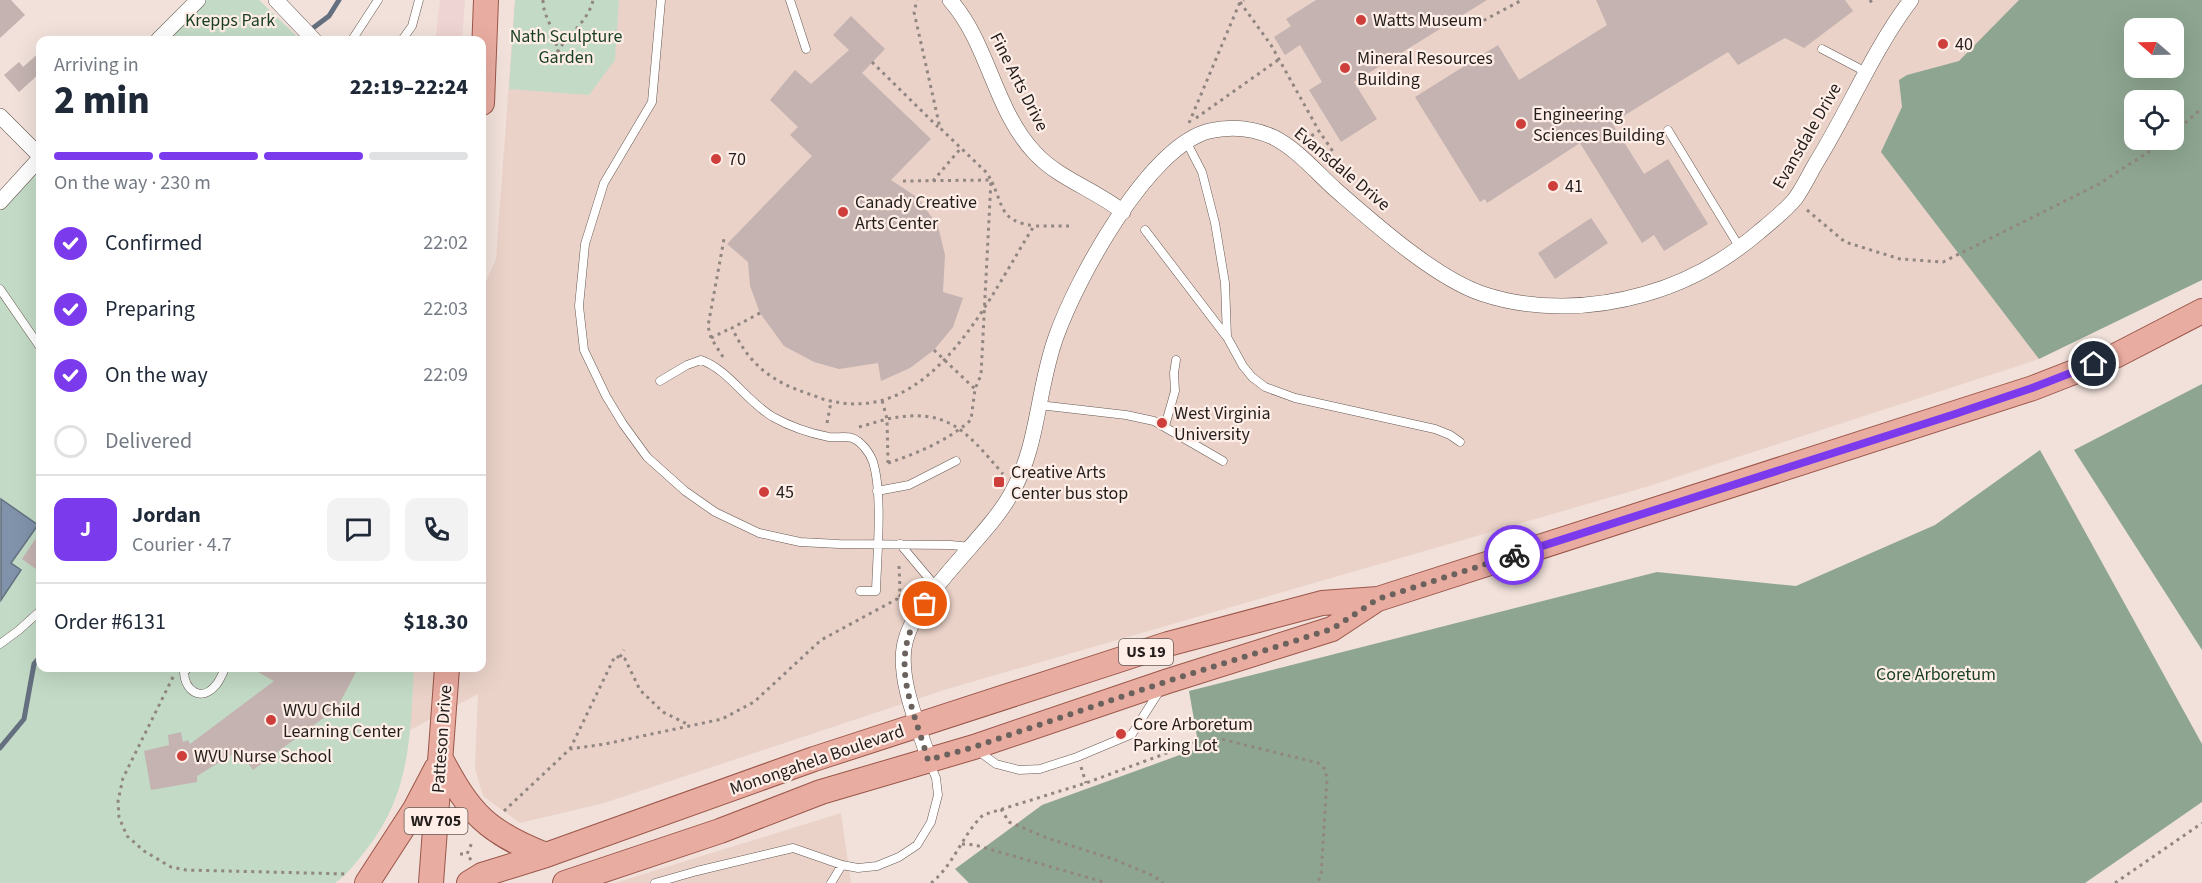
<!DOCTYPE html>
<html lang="en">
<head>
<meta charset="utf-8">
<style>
  :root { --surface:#fff; --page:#f2f2f3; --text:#1f2937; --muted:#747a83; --line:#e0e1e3; --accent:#7c3aed }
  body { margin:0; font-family:"Source Sans 3",sans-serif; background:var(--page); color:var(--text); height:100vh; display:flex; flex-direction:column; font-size:22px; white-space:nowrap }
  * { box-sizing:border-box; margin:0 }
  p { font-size:20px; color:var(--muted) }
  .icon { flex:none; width:33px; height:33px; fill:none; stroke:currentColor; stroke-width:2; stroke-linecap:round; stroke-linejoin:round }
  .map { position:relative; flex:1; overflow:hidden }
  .drawer { position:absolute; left:36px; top:36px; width:450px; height:636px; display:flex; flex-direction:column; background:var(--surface); border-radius:12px; box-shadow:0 6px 24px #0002 }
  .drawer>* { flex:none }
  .needle { width:39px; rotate:290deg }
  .buttons { position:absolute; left:2124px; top:18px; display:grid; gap:12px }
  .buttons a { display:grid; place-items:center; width:60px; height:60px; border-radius:12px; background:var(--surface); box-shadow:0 6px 24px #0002; font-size:30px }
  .pin { position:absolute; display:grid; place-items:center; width:51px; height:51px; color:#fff; margin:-26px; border:3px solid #fff; border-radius:50%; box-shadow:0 2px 6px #0007 }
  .courier { position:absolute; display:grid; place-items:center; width:60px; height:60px; margin:-30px; border:4px solid #7c3aed; border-radius:50%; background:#fff; color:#222; box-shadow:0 2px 8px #0007 }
  .head em { font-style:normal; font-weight:800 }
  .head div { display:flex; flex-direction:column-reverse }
  .head { display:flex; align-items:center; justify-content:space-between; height:102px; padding:0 18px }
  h1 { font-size:39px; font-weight:800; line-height:45px }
  .bar { display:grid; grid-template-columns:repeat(4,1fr); gap:9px 6px; align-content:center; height:72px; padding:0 18px }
  .bar i { height:8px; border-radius:4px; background:var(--line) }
  .bar .selected { background:var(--accent) }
  .bar p { grid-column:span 4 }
  .line { display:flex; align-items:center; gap:15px; padding:0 18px; border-top:2px solid var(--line) }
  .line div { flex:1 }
  .round { display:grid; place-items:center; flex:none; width:63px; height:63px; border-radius:12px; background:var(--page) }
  ol { padding:0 18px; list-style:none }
  li { display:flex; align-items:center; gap:18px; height:66px }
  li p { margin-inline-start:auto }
  li .icon { padding:6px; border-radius:50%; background:var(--accent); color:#fff; stroke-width:4 }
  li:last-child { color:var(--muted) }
  li i { width:33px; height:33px; border:3px solid var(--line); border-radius:50% }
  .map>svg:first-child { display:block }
  .commercial { fill:#eed4d2 }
  .built { fill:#ead2c8; fill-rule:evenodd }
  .green { fill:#c3dbc6 }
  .forest { fill:#8ea691; fill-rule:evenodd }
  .water { fill:#8093ab; stroke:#647080; stroke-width:1.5 }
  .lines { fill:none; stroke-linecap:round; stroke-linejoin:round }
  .stream { stroke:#647080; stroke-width:5 }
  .building { fill:#c4b3b1 }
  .service-casing { stroke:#665852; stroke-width:9 }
  .minor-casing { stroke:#665852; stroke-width:16 }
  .primary-casing { stroke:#9a5649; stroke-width:26 }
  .path { stroke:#918681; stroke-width:3; stroke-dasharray:3 4.5; stroke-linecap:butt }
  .service { stroke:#fff; stroke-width:8 }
  .minor { stroke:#fff; stroke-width:15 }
  .primary { stroke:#e9aca1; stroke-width:24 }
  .done { stroke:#6b625e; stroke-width:6; stroke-dasharray:0 10.8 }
  .route { stroke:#7c3aed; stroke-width:8 }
  .poi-dot { fill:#ce3f3c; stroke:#feeee7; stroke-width:2 }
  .labels { text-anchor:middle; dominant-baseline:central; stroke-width:4.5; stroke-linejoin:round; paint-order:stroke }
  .shield { fill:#feeee7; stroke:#655c58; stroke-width:1.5 }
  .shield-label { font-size:16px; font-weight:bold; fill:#231d1b }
  .park-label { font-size:18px; fill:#173f20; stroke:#feeee7 }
  .poi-label { font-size:18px; fill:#231d1b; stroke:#feeee7; text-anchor:start }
  .street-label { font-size:18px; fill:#231d1b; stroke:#feeee7 }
</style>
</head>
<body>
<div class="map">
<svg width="2202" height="883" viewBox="0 0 2202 883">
  <rect width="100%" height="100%" fill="#f1e1da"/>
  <path class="commercial" d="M 440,0 L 465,0 L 462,40 L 433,40 L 436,35 Z"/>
  <path class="built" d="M 515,0 L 2202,0 L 2202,273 L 2039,359 L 1646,487 L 944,690 L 604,803 L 520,823 L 483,796 L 475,768 L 478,694 L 174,855 L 243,668 L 482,668 L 482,291 L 496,259 ZM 2134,28 L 2174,28 L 2174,68 L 2134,68 ZM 2134,100 L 2174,100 L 2174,140 L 2134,140 Z
    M 841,813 L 851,883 L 615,883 Z"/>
  <path class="green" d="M 198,0 L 259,0 L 301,40 L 158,40 Z
    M 515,0 L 619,0 L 615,60 L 589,95 L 509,89 Z
    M 40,158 L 40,668 L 414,668 C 410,736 411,793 366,850 C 357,861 347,875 335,883 L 0,883 L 0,202 Z"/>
  <path class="forest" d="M 2019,0 L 2202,0 L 2202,280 L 2039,359 L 1881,152 L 1902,107 L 1899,80 L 1907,75 L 1959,61 ZM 2134,28 L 2174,28 L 2174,68 L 2134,68 ZM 2134,100 L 2174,100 L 2174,140 L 2134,140 Z
    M 2202,384 L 2202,650 L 2074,450 Z
    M 2040,450 L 2202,744 L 2202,802 L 2085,883 L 969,883 L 955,869 L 1042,805 L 1199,748 L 1189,691 L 1657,572 L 1796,586 L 1935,525 Z"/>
  <path class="water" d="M 1,499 L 38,525 L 11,563 L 21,570 L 1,600 Z"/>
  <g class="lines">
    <path class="stream" d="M 297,40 L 329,16 L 339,0
      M 0,748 L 24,719 L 34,664 L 40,657"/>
  </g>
  <path class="building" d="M 0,0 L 11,0 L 25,15 L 0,38 Z
    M 1316,0 L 1487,0 L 1354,82 L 1377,119 L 1341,142 L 1309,90 L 1322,82 L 1300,45 L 1285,55 L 1274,37 L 1291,26 L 1286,19 Z
    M 1596,0 L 1845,0 L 1853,11 L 1804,48 L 1785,38 L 1738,65 L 1728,52 L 1612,123 L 1644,174 L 1668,159 L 1708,224 L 1664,251 L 1654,235 L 1642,243 L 1580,143 L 1487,203 L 1485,199 L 1480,202 L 1415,97 L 1498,45 L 1519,80 L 1607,25 Z
    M 851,16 L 885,49 L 862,73 L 931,139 L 891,180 L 918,198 L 938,226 L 945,255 L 943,292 L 963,298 L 953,327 L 934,350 L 910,368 L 881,381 L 878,363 L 839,369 L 814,362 L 784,346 L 760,313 L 750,286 L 748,262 L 727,244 L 812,156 L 790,135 L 798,127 L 770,100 L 795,70 L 811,84 L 849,50 L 833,35 Z
    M 40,52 L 40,73 L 19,92 L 4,75 L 19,62 L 23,67 Z
    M 1591,218 L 1608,243 L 1555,279 L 1538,253 Z
    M 40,532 L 40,572 L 22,559 Z
    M 251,668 L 358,668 L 333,716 L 329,714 L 253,770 L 245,759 L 239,762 L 233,754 L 197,776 L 197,782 L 151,790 L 144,751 L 169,745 L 168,735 L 181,732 L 183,742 L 188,740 L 190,744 L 274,681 Z"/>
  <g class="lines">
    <defs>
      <path id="service" d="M 661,0 L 652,102 L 604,183 L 585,244 L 579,306 L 584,350 L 606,396 L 623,424 L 647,457 L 685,491 L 715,512 L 759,533 L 800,542 L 839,544 L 951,545 L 971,547
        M 790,0 L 806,49
        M 352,40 L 378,0
        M 402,40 L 412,26 L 419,0
        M 1822,49 L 1866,72
        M 1668,130 L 1740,248
        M 1186,141 L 1202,172 L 1215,223 L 1225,283 L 1227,337 L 1243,366 L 1252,377 L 1265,387 L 1295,398 L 1435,429 L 1450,435 L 1460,442
        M 1145,230 L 1226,336
        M 0,289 L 40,347
        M 660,381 L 687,365 L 701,360 C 729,370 746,401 773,417 C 791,427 808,433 829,437 C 836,438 845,436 852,438 C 861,441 870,453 873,462 C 883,494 877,556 876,591 L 860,591
        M 1039,405 L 1126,415 L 1154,421 L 1223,461
        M 1165,426 L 1175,391 L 1174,373 L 1176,360
        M 877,491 L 909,485 L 956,461
        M 900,544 L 937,588
        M 0,644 L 19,630 L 40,611
        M 188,668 L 184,672 C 185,692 202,702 216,685 C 220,680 223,673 225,668
        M 977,750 L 996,764 L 1019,770 L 1040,769 L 1077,757 L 1132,734 L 1160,690
        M 655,883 L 697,871 L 793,848 L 842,865 L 858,868 L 877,866 L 899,857 L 917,845 L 931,822 L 938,795 L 936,778 L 930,764
        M 831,883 L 842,865"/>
      <path id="minor" d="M 276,0 L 314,40
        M 950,0 C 989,44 994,110 1035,153 C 1059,179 1096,190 1123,212
        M 158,40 L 198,0
        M 0,116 L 40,156
        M 0,202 L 40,158
        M 929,760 C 919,727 899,683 904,648 C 911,598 986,540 1011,494 C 1039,446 1037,389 1056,337 C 1076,280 1148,147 1209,131 C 1230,126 1253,128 1273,137 C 1297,149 1316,172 1336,190 C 1374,223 1435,278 1483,294 C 1534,311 1593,309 1645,294 C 1688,282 1724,262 1759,232 C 1771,222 1785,211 1795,199 C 1803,188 1809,175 1816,163 C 1849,110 1873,50 1911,0"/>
      <path id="primary" d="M 482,103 L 486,0
        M 441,759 C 470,814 487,832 546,855
        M 367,883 L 415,809 L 436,769
        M 431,883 L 447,668
        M 469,883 L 482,875 L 546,855 L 814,759 L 1168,644 L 1322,603 L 1378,599 L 2033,388 L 2115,356 L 2202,311
        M 565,883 L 720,831 L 821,792 L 974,747 L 1165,682 L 1332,629 L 1376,600"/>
    </defs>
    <use href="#service" class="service-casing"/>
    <use href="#minor" class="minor-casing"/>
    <use href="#primary" class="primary-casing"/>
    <path class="path" d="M 543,0 C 543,15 551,23 554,36 C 557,47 558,53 565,62
      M 1870,0 L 1874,6
      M 1240,2 L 1271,45 L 1319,131 L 1334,153
      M 1477,24 L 1522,0
      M 557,52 C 568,35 589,20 593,0
      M 872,62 L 938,127
      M 1196,118 L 1278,60
      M 1189,123 L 1240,2 L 1244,0
      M 2174,133 L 2202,108
      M 1305,140 L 1319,131
      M 903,181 L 991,180 C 1005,209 999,220 1034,226
      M 933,181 L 961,148
      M 1807,210 L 1845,242 L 1900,259 L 1943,262 L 2099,184 L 2167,140
      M 760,313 L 732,328 C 749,364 770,381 809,394 C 816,396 823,400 831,401 C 934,425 990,295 1034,226 L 1069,226
      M 711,338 L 731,328
      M 934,350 L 975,389
      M 723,357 L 711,338 L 708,326 L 724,239
      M 827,423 L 831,402
      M 859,427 L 887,419 L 882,400
      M 888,463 C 918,453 947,441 971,420 L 975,389 L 981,375 L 991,180 L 987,173 L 940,128 L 914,12 L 917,0
      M 888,463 L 887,419 C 948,407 965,430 1003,474
      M 899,566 L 900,589 L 898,595 L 906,598
      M 620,657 L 624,650
      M 173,677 L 123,778 L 118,801 L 119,817 L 127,836 L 144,851 L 171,867 L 186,870 L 348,874
      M 570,749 L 615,656 L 625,659 L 640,690 L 663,712 L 689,725
      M 1081,767 L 1086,783
      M 1001,809 L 1009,822 L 1047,838 L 1113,859 L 1154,876 L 1163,883
      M 504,811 L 570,749 L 605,744 L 722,719 L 754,702 L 821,640 L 897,599 L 898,595
      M 962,844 L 975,845 L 1107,883
      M 460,854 L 467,854
      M 471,860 L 467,854 L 473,840
      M 931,883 C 954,865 962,835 983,815 L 1086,783 L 1194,743 L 1221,739 L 1318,763 L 1325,769 L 1327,779 L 1321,876 L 1317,883
      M 2115,883 L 2202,823"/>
    <use href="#service" class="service"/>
    <use href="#minor" class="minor"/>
    <use href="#primary" class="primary"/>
  </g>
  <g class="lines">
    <path class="done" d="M 925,604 C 886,658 912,703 928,760 L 974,747 L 1165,682 L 1332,629 L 1378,599 L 1514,555"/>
    <path class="route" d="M 1514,555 L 1952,415 L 2032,388 L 2094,364"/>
  </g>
  <g class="poi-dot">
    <circle cx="1361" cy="20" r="6"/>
    <circle cx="1943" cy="44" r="6"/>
    <circle cx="1345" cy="68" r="6"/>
    <circle cx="1521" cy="124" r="6"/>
    <circle cx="716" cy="159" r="6"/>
    <circle cx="1553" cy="186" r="6"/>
    <circle cx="843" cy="212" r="6"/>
    <circle cx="1162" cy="423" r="6"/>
    <rect x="993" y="476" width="12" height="12" rx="3"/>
    <circle cx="764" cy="492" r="6"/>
    <circle cx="271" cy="720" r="6"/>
    <circle cx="1121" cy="734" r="6"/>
    <circle cx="182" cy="756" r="6"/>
  </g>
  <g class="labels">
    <g class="shield">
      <rect x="1119" y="639" width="54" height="26" rx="4.5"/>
      <rect x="404.5" y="808" width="63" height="26" rx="4.5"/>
    </g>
    <g class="shield-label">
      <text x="1146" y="652">US 19</text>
      <text x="436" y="821">WV 705</text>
    </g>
    <g class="park-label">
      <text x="230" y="20">Krepps Park</text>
      <text x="566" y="36">Nath Sculpture<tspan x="566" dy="21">Garden</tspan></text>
      <text x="1936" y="674">Core Arboretum</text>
    </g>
    <g class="poi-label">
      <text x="1373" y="20">Watts Museum</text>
      <text x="1955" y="44">40</text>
      <text x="1357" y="58">Mineral Resources<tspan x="1357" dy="21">Building</tspan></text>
      <text x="1533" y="114">Engineering<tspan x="1533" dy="21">Sciences Building</tspan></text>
      <text x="728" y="159">70</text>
      <text x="1565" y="186">41</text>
      <text x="855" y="202">Canady Creative<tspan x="855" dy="21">Arts Center</tspan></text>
      <text x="1174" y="413">West Virginia<tspan x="1174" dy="21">University</tspan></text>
      <text x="1011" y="472">Creative Arts<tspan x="1011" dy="21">Center bus stop</tspan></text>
      <text x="776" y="492">45</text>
      <text x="283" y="710">WVU Child<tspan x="283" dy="21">Learning Center</tspan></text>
      <text x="1133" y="724">Core Arboretum<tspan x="1133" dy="21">Parking Lot</tspan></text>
      <text x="194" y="756">WVU Nurse School</text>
    </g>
    <g class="street-label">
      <text transform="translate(1019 82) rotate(63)">Fine Arts Drive</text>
      <text transform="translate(1807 136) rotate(-60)">Evansdale Drive</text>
      <text transform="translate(1342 169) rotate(40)">Evansdale Drive</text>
      <text transform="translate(442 739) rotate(-86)">Patteson Drive</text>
      <text transform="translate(817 760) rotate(-19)">Monongahela Boulevard</text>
    </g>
  </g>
</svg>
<div class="buttons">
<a><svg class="needle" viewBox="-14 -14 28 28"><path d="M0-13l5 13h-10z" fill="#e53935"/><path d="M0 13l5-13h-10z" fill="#747a83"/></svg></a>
<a><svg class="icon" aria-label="locate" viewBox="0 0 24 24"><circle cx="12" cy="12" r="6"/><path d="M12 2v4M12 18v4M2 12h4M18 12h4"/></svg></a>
</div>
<div class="pin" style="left:925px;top:604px;background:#ea580c"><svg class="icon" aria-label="bag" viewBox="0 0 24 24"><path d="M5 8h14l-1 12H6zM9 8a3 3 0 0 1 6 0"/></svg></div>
<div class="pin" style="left:2094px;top:364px;background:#1f2937"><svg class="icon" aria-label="home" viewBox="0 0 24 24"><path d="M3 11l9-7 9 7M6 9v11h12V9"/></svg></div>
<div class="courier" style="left:1514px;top:555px"><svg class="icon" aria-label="bike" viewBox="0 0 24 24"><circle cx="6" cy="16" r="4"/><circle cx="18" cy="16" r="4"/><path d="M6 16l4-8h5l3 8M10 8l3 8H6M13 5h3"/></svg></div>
<section class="drawer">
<div class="head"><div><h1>2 min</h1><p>Arriving in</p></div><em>22:19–22:24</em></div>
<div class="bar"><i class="selected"></i><i class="selected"></i><i class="selected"></i><i></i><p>On the way · 230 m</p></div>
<ol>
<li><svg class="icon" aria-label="check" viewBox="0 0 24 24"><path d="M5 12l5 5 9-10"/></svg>Confirmed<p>22:02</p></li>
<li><svg class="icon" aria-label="check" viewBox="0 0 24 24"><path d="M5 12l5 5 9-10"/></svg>Preparing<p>22:03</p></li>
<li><svg class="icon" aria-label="check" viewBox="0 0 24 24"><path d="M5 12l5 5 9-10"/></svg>On the way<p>22:09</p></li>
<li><i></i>Delivered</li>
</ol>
<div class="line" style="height:108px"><b class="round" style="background:var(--accent);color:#fff">J</b><div><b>Jordan</b><p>Courier · 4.7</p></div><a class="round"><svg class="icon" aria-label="chat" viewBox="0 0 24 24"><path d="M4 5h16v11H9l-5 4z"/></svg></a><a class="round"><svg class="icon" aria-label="phone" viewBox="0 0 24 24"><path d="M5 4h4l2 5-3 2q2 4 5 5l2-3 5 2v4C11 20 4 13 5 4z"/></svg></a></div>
<div class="line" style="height:78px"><div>Order #6131</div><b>$18.30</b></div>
</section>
</div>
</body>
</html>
